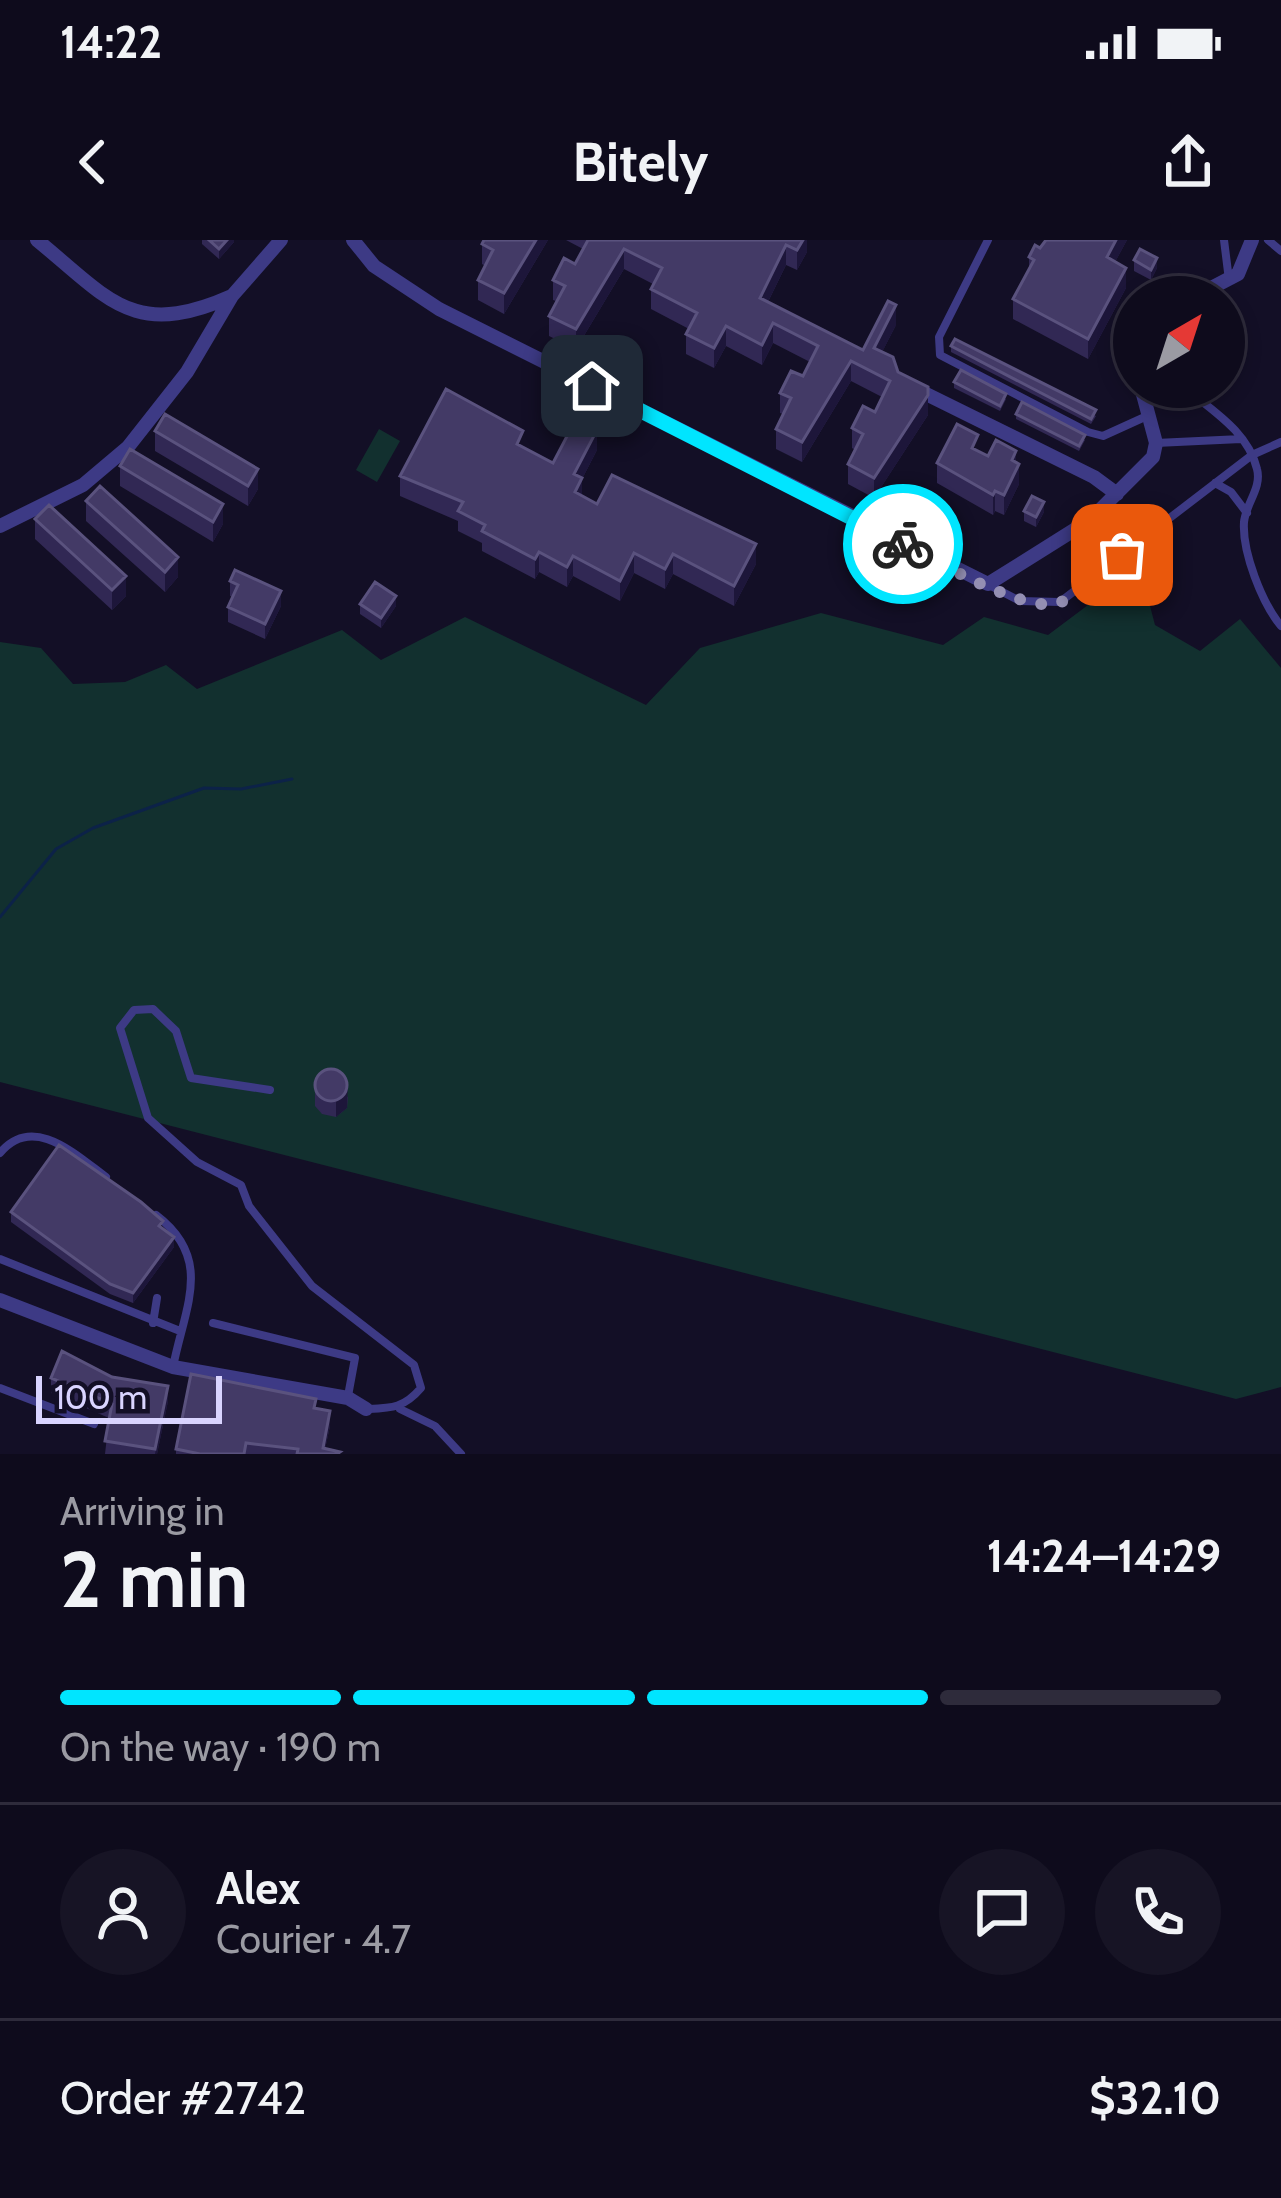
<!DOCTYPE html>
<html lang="en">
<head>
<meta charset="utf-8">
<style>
  :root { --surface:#0e0b1c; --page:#171425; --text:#f1f3f6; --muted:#9b9ba3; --line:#2e2b3b; --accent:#00e5ff }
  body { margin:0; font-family:Cabin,sans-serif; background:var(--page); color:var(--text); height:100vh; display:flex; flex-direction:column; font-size:45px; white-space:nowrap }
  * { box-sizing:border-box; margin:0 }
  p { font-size:39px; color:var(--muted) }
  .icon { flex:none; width:66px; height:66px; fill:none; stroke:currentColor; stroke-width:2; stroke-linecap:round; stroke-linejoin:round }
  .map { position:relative; height:1214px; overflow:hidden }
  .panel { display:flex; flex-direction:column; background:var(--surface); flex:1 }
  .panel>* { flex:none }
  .needle { width:78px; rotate:39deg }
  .controls { position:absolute; left:1113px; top:36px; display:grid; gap:24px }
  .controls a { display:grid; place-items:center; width:132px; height:132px; border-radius:50%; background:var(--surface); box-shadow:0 6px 18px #0003,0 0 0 3px var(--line); font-size:60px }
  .scale { position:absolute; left:36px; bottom:30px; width:186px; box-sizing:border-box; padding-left:12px; border:6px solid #d9d4ff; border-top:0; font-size:33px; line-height:42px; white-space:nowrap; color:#d9d4ff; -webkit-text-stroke:9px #130f26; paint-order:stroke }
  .pin { position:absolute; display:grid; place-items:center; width:102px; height:102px; color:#fff; margin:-51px; border-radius:24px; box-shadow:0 6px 18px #0006 }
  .courier { position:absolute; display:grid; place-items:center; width:120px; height:120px; margin:-60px; border:9px solid #00e5ff; border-radius:50%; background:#fff; color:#222; box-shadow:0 3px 15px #0007 }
  .headline em { font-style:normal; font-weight:700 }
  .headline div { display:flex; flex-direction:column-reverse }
  .headline { display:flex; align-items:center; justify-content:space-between; height:204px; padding:0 60px }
  h1 { font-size:78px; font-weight:700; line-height:90px }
  .bar { display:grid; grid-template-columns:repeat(4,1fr); gap:18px 12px; align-content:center; height:144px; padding:0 60px }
  .bar i { height:15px; border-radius:9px; background:var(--line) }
  .bar .current { background:var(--accent) }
  .bar p { grid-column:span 4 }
  .line { display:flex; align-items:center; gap:30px; padding:0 60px; border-top:3px solid var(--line) }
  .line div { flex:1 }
  .round { display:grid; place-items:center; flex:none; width:126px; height:126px; border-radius:63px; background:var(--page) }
  .status { display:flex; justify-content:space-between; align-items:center; height:84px; padding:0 60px; background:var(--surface); direction:ltr }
  .status svg { height:33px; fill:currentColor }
  header { display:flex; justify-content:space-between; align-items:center; height:156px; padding:0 60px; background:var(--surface); font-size:54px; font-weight:700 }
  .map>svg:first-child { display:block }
  .green { fill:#12302f }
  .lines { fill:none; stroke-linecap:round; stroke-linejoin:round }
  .stream { stroke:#0c2248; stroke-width:3 }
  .service { stroke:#3d3a85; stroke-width:8 }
  .minor { stroke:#3d3a85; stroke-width:14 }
  .wall { fill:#312854 }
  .shaded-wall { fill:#1d163a }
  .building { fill:#433a66; stroke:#5a527e; stroke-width:3 }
  .done { stroke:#948fb3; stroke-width:12; stroke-dasharray:0 21.6 }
  .route { stroke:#00e5ff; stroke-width:15 }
</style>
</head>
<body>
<div class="status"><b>14:22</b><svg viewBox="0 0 49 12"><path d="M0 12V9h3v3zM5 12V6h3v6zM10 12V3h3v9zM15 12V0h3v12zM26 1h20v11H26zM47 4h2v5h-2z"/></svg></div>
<header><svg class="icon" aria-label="back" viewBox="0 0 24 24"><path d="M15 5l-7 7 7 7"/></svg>Bitely<svg class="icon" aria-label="share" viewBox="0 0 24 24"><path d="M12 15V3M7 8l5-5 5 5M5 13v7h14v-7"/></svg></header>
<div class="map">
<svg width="1281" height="1214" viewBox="0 0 1281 1214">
  <rect width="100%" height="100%" fill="#130f26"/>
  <path class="green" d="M 379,189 L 400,201 L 377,242 L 356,230 Z
    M 1124,338 L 1144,343 L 1155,385 L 1200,411 L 1240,379 L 1281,428 L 1281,1147 L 1236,1159 L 0,842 L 0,402 L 41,408 L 73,444 L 125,442 L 166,425 L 197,449 L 342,390 L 381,420 L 465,377 L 646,465 L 700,408 L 821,373 L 943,405 L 984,377 L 1048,395 Z"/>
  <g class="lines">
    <path class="stream" d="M 0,677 L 56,609 L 93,588 L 204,548 L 241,549 L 292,539"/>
    <path class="service" d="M 988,0 L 939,97 L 940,115 L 1088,192 L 1103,196 L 1147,176
      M 1224,0 L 1229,40
      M 1268,0 L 1281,11
      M 1184,147 C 1211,170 1248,191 1257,229 C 1262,248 1246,263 1244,282 C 1242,312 1262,363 1281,386
      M 1156,203 L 1241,199
      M 1215,243 L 1231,252 L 1247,273
      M 989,345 L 1020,361 L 1060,362 L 1252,215 L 1281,202
      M 270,850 L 191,838 L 176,791 L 153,769 L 134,770 L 120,788 L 148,878 L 197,922 L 241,945 L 249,966 L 312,1046 L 414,1125 L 421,1148 C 404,1168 392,1168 367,1169
      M 0,913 C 33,873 76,915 106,937
      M 156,975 C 214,1019 185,1066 173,1127
      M 0,1019 L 180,1091
      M 153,1083 L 157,1058
      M 213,1083 L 355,1118 L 348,1156
      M 0,1148 L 94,1184
      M 400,1169 L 435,1186 L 461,1214"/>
    <path class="minor" d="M 37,0 C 109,59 133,100 232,56
      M 353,0 L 374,26 L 439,69 L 988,344 L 1090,280 L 1153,217 L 1156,203 L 1141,147
      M 1194,57 L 1238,34 L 1252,0
      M 914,148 L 1094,237 L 1117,254
      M 0,286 L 83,245 L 128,207 L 187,132 L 232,56 L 281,0
      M 0,1060 L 173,1127 L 348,1158 L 366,1169"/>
  </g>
  <path class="wall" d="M 202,0 L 234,0 L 234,2 L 219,19 L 202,4 Z
    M 548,0 L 504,74 L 478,60 L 478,40 L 485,26 L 482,24 L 482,4 Z
    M 566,0 L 807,0 L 807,12 L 797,30 L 786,25 L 768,62 L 863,110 L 896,85 L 882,112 L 898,132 L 928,147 L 928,175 L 874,258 L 848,244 L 848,224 L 855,210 L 852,208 L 852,188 L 875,172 L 882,157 L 851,141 L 802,222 L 776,209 L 776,189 L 783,174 L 780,173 L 780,153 L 803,136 L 810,122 L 773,103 L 762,125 L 726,106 L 714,128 L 686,114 L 686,94 L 689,89 L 651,69 L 651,49 L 653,44 L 624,29 L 576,109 L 549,96 L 549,76 L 556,61 L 553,60 L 553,40 L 575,24 L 583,9 Z
    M 1046,0 L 1127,0 L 1115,22 L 1126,48 L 1088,119 L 1013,79 L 1013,59 L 1029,29 L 1029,17 Z
    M 1134,20 L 1157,28 L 1151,40 L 1134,31 Z
    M 951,106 L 1096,176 L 1091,184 L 951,112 Z
    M 954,142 L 1006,159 L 1000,171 L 954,148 Z
    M 1016,174 L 1085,200 L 1079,211 L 1016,179 Z
    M 155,191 L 258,249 L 248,266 L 155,211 Z
    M 523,207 L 553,223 L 597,210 L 582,239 L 582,256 L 597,264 L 756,324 L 734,366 L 673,334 L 665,349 L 634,333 L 620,361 L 573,336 L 567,347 L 539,332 L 535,339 L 482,311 L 482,303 L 458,291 L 458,281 L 400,256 L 400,236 Z
    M 978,211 L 988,216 L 1016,222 L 1019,244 L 1004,275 L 995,271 L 993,275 L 937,243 L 937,223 Z
    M 120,226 L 223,284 L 213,302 L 120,246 Z
    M 86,261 L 178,337 L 165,352 L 86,281 Z
    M 1024,271 L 1044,272 L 1036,287 L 1024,281 Z
    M 35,279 L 126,356 L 112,370 L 35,299 Z
    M 230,341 L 281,366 L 265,399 L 228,382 L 228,367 L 232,357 L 230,356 Z
    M 360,364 L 396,366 L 381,388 L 360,374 Z
    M 315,840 L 348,857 L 347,868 L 336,877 L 322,874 L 315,866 Z
    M 11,972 L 163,989 L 174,1007 L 133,1063 L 110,1054 L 11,982 Z
    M 112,1137 L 168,1161 L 157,1214 L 105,1214 L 109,1178 L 51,1153 L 51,1138 Z
    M 316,1168 L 330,1186 L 325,1209 L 340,1214 L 176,1214 L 176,1209 Z"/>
  <path class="shaded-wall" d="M 227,0 L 234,0 L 234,2 L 219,19 L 219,9 Z
    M 536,0 L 548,0 L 504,74 L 504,53 Z
    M 803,0 L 807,0 L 807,12 L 797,30 L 797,10 Z
    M 1116,0 L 1127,0 L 1107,37 L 1107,17 Z
    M 786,5 L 786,25 L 760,78 L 760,58 Z
    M 624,9 L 624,29 L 576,109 L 576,89 Z
    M 1157,18 L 1157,28 L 1151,40 L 1151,30 Z
    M 1126,28 L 1126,48 L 1088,119 L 1088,99 Z
    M 896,65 L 896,85 L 874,128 L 874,108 Z
    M 773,83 L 773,103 L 762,125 L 762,105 Z
    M 726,86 L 726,106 L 714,128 L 714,108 Z
    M 851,121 L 851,141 L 802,222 L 802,202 Z
    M 928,155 L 928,175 L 874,258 L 874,238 Z
    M 597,190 L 597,210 L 582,239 L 582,258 L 575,272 L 574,234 Z
    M 1016,211 L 1016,230 L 1019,224 L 1019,244 L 1004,275 L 1004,255 L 1012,220 Z
    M 258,229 L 258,249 L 248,266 L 248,246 Z
    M 995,251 L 995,271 L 993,275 L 993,255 Z
    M 1044,262 L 1044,272 L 1036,287 L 1036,277 Z
    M 223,264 L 223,284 L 213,302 L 213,282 Z
    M 756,304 L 756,324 L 734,366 L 734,346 Z
    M 539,312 L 539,332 L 535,339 L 535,319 Z
    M 634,313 L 634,333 L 620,361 L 620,341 Z
    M 673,314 L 673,334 L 665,349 L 665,329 Z
    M 573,316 L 573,336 L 567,347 L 567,327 Z
    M 178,317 L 178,337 L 165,352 L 165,332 Z
    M 126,336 L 126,356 L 112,370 L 112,350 Z
    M 281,351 L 281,366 L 265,399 L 265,384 Z
    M 396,356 L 396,366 L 381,388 L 381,378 Z
    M 348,842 L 347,868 L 336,877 L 336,862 Z
    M 174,997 L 174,1007 L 133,1063 L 133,1053 Z
    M 168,1146 L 168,1161 L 157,1214 L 155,1214 Z
    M 330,1171 L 330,1186 L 324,1214 L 323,1208 Z"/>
  <path class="building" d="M 209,0 L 227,0 L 219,9 Z
    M 484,0 L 536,0 L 504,53 L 478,40 L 493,10 L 482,4 Z
    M 588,0 L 803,0 L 797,10 L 786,5 L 760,58 L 863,110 L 888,61 L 896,65 L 874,108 L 893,117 L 898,132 L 928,147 L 928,155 L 874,238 L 848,224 L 863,194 L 852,188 L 863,166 L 875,172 L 890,141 L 851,121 L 802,202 L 776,189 L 791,158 L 780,153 L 791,131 L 803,136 L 818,106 L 773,83 L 762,105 L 726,86 L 714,108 L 686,94 L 697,73 L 651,49 L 662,28 L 624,9 L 576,89 L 549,76 L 565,46 L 553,40 L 564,18 L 575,24 Z
    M 1046,0 L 1116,0 L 1107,17 L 1126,28 L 1088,99 L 1013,59 L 1034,20 L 1029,17 L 1035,5 L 1040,8 Z
    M 1140,9 L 1157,18 L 1151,30 L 1134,20 Z
    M 955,99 L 1096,170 L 1091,179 L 951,106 Z
    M 961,130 L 1006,154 L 1000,166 L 954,142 Z
    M 446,149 L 523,191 L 517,204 L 553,223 L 576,179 L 597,190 L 574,234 L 582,238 L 575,252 L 597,264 L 612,235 L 756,304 L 734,346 L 673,314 L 665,329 L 634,313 L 620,341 L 573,316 L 567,327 L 539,312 L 535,319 L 482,291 L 485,285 L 458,271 L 463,262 L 400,236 Z
    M 1022,162 L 1085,195 L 1079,206 L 1016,174 Z
    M 165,174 L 258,229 L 248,246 L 155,191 Z
    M 957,184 L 978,195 L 972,208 L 988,216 L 996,200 L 1016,211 L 1012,220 L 1019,224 L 1004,255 L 995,251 L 993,255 L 937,223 Z
    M 130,209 L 223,264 L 213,282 L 120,226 Z
    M 100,246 L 178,317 L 165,332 L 86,261 Z
    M 1032,256 L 1044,262 L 1036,277 L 1024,271 Z
    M 49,265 L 126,336 L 112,350 L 35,279 Z
    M 235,330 L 281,351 L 265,384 L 228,367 L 238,345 L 230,341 Z
    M 375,342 L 396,356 L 381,378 L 360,364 Z
    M315 845a16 16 0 1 1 32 0a16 16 0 1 1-32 0Z
    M 59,905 L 141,962 L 163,981 L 159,986 L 174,997 L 133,1053 L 110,1044 L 11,972 Z
    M 62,1111 L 112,1137 L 168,1146 L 155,1209 L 105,1201 L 112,1164 L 51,1138 Z
    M 191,1134 L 316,1159 L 314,1168 L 330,1171 L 323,1208 L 340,1212 L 337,1214 L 297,1214 L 298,1209 L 246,1203 L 244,1214 L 200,1214 L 176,1209 Z"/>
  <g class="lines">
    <path class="done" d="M 903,304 C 935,320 1030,377 1061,362 C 1082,351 1102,330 1122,315"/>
    <path class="route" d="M 592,146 L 903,304"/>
  </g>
</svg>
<div class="controls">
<a><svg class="needle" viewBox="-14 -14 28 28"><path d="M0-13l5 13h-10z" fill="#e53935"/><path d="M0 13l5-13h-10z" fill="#9b9ba3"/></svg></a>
</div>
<div class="scale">100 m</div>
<div class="pin" style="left:1122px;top:315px;background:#ea580c"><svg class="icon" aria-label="bag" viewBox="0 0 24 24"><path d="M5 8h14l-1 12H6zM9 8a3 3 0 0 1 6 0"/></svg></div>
<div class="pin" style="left:592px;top:146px;background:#1f2937"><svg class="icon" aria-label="home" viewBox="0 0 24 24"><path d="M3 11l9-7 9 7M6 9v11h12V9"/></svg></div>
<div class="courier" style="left:903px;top:304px"><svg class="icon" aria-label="bike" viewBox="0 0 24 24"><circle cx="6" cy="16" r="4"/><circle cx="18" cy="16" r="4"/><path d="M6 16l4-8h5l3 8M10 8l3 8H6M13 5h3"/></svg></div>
</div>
<section class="panel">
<div class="headline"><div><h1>2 min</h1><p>Arriving in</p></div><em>14:24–14:29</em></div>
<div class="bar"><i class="current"></i><i class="current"></i><i class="current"></i><i></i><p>On the way · 190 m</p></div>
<div class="line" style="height:216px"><a class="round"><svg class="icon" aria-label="person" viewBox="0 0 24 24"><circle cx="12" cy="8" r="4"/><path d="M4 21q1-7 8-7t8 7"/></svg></a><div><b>Alex</b><p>Courier · 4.7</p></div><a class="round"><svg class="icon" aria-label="chat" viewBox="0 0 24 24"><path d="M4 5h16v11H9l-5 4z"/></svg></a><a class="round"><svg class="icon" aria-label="phone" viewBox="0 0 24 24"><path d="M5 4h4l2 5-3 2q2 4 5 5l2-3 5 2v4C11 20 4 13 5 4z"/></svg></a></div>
<div class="line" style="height:156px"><div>Order #2742</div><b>$32.10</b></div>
</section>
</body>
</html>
